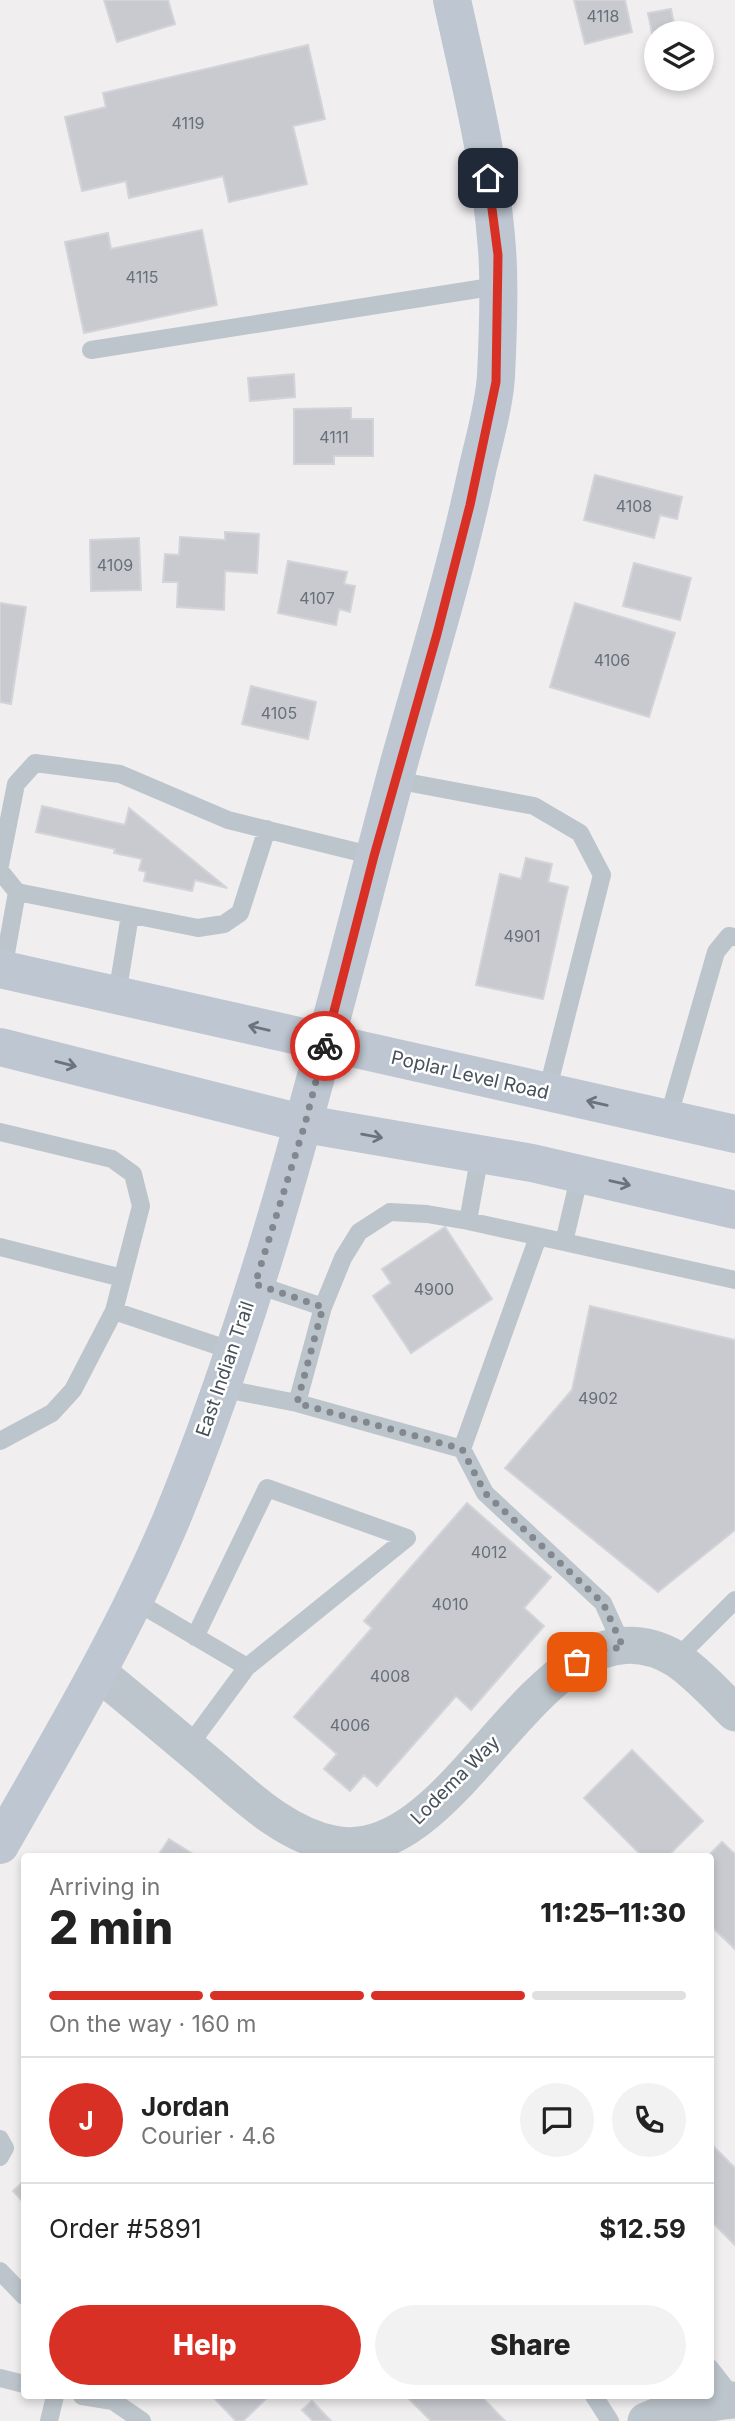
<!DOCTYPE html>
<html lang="en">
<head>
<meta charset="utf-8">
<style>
  :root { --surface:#fff; --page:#f2f2f2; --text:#222; --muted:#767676; --line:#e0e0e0; --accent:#d93025 }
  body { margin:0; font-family:Inter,sans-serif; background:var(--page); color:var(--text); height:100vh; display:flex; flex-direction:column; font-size:26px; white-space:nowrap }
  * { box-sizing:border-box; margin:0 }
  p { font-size:23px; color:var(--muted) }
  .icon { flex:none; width:38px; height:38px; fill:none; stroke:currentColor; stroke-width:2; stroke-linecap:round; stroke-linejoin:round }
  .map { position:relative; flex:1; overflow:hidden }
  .side { position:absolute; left:21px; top:1853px; width:693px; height:546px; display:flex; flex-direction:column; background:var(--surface); border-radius:7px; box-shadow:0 4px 10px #0003 }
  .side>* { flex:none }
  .tools { position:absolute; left:644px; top:21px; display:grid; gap:14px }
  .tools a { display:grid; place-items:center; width:70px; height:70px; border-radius:50%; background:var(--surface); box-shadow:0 4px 10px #0003; font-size:35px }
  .pin { position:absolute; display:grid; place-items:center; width:60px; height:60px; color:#fff; margin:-30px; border-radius:14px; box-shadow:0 4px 10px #0006 }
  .courier { position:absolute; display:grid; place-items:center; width:70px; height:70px; margin:-35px; border:5px solid #d93025; border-radius:50%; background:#fff; color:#222; box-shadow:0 2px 9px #0007 }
  .summary em { font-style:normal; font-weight:800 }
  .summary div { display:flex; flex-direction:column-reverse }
  .summary { display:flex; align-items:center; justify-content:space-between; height:119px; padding:0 28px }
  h1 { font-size:46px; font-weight:800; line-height:52px }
  .bar { display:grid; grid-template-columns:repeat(4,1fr); gap:10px 7px; align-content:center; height:84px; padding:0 28px }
  .bar i { height:9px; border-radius:5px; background:var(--line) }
  .bar .selected { background:var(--accent) }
  .bar p { grid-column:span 4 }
  .line { display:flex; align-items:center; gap:18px; padding:0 28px; border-top:2px solid var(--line) }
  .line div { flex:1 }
  .round { display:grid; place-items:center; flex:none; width:74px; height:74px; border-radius:37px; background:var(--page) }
  .button { display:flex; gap:14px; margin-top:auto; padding:14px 28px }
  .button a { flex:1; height:80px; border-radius:42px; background:var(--accent); color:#fff; font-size:28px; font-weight:800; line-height:80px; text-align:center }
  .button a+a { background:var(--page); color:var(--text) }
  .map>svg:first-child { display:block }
  .building { fill:#c8cad0; stroke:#d2d4d9; stroke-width:2 }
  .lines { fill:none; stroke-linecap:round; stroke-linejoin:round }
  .lane { stroke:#bdc5cc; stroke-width:18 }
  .street { stroke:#bdc5cc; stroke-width:37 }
  .secondary { stroke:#bdc6d1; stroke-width:38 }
  .oneway { stroke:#6a747e }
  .done { stroke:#82888e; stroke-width:7; stroke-dasharray:0 12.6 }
  .route { stroke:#d93025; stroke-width:9 }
  .labels { text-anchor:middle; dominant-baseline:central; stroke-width:5; stroke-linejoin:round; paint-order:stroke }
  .number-label { font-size:16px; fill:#676f78 }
  .street-label { font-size:19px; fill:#47515a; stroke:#fff }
</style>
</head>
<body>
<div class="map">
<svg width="735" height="2421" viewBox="0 0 735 2421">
  <rect width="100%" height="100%" fill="#f0eeee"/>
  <path class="building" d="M 104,0 L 168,0 L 175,24 L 117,42 Z
    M 574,0 L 625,0 L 632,32 L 585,44 Z
    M 671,9 L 675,29 L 652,33 L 648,13 Z
    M 308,45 L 325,119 L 293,126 L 307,184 L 229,202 L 223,176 L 129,198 L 126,181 L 82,191 L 65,117 L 106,107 L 103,93 Z
    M 202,230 L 217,305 L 84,333 L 65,242 L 108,233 L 111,249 Z
    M 294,374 L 295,397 L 250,401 L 248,378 Z
    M 351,408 L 351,419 L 373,419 L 373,456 L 334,456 L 334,464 L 294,464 L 294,409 Z
    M 595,475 L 682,497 L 677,519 L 660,515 L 654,538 L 584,520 Z
    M 225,532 L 259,534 L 257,573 L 225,571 L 224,610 L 177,607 L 178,582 L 163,582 L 165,554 L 179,555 L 180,537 L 225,540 Z
    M 139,538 L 141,590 L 91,591 L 90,540 Z
    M 288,561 L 347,572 L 344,584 L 355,586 L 350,612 L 339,609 L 336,625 L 278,613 Z
    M 634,563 L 691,578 L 680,620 L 623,606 Z
    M 0,603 L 26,607 L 11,704 L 0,702 Z
    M 575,603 L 675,633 L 649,717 L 550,687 Z
    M 251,686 L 316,702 L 308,739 L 242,724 Z
    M 42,806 L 125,825 L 129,808 L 227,888 L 195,880 L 192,891 L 144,881 L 146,872 L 139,870 L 142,859 L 114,853 L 115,849 L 36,832 Z
    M 526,858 L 552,864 L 548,882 L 568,887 L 543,999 L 476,985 L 500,874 L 521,879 Z
    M 445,1227 L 492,1299 L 411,1353 L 373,1296 L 391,1283 L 382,1269 Z
    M 590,1306 L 735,1340 L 735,1530 L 658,1592 L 505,1468 L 572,1390 Z
    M 467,1503 L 551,1577 L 524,1608 L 544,1626 L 471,1710 L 456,1696 L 377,1786 L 364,1775 L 350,1791 L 324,1769 L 337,1754 L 294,1717 L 372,1628 L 364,1621 Z
    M 632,1750 L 703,1821 L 667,1857 L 643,1857 L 584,1798 Z
    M 169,1839 L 196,1856 L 195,1857 L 157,1857 Z
    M 722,1842 L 735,1854 L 735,1949 L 710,1925 L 710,1857 L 707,1857 Z
    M 710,2143 L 735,2168 L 735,2245 L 710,2220 Z
    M 24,2181 L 24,2203 L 13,2191 Z
    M 212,2396 L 269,2396 L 243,2421 L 236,2421 Z
    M 406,2396 L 481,2396 L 505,2421 L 431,2421 Z
    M 312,2401 L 331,2421 L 313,2421 L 302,2410 Z"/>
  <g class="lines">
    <path class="lane" d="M 91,350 L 497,286
      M 395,780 L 534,806 L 580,833 L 602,875 L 547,1092
      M 0,865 L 16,784 L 35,763 L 120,774 L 228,820 L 374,856
      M 0,871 L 17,892 L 3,970
      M 17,892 L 198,928 L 224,924 L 240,913 L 267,829
      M 117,995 L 130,915
      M 668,1119 L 716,952 L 729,936 L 735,937
      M 0,1132 L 112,1159 L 133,1174 L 141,1206 L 114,1311
      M 480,1154 L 468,1221 L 564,1242 L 580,1174
      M 564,1242 L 735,1280
      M 0,1247 L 122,1278
      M 255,1284 L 323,1307
      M 220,1388 L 297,1403 L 462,1449 L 485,1493 L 603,1603 L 623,1647
      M 297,1403 L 323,1307 L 343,1258 L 359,1232 L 390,1212 L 427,1214 L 468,1221
      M 0,1441 L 52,1413 L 73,1390 L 114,1311 L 233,1351
      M 462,1449 L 538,1237
      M 135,1601 L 247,1667 L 188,1747
      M 195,1637 L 267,1488 L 407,1538 L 247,1667
      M 676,1659 L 735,1600
      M 0,2139 L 5,2148 L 0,2157
      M 0,2271 L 24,2296
      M 710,2368 L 735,2400
      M 0,2378 L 24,2384
      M 82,2396 L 113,2401 L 110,2396
      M 594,2396 L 610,2421
      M 113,2401 L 142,2421
      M 49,2421 L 55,2396"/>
    <path class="street" d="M 99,1673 C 133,1701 167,1729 201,1758 C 240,1790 281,1834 333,1844 C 463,1871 542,1580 676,1659 C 696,1672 718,1696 735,1713
      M 646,2421 C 675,2408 704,2403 735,2400"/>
    <path class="secondary" d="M 0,969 L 735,1134
      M 0,1047 L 305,1124 L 532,1163 L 735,1210
      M 0,1845 C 61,1738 124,1632 172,1518 C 272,1274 331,1016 399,763 C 426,666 456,570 477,471 C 484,440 494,407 496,376 C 498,335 500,289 497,249 C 491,165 470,82 452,0"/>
  </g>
  <defs><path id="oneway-shaft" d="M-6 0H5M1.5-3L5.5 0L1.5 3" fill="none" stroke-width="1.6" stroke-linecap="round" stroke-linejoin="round" transform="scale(1.75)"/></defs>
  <g class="oneway">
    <use href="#oneway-shaft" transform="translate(259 1028) rotate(-167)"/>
    <use href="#oneway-shaft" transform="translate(66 1064) rotate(14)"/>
    <use href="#oneway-shaft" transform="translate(597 1103) rotate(-167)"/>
    <use href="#oneway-shaft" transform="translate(372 1136) rotate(10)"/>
    <use href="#oneway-shaft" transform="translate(620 1183) rotate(13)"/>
  </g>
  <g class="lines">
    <path class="done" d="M 325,1046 L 305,1124 L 255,1284 L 323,1307 L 297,1403 L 462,1449 L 485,1493 L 603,1603 L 623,1647 L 599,1651 L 577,1662"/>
    <path class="route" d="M 325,1046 L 374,856 L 437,634 L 470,505 L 496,382 L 498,255 L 488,178"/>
  </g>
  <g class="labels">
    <g class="number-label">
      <text x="603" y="16">4118</text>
      <text x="188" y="123">4119</text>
      <text x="142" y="277">4115</text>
      <text x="334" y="437">4111</text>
      <text x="634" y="506">4108</text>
      <text x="115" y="565">4109</text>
      <text x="317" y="598">4107</text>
      <text x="612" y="660">4106</text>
      <text x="279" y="713">4105</text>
      <text x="522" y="936">4901</text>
      <text x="434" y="1289">4900</text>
      <text x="598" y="1398">4902</text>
      <text x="489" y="1552">4012</text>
      <text x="450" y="1604">4010</text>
      <text x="390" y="1676">4008</text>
      <text x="350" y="1725">4006</text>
    </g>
    <g class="street-label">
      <text transform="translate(470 1075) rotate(13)">Poplar Level Road</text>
      <text transform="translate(225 1369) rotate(-71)">East Indian Trail</text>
      <text transform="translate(455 1780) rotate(-45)">Lodema Way</text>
    </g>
  </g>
</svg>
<div class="tools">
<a><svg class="icon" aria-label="layers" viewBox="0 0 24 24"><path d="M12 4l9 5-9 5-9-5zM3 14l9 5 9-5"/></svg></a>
</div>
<div class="pin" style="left:577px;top:1662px;background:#ea580c"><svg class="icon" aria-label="bag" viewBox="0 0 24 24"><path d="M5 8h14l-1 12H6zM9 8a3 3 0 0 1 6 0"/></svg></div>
<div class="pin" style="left:488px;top:178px;background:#1f2937"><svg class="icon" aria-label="home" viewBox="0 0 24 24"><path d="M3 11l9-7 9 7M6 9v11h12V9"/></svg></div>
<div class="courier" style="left:325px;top:1046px"><svg class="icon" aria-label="bike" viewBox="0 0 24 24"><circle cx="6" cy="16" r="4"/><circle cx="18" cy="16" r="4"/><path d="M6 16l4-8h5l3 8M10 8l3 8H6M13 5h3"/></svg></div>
<section class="side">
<div class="summary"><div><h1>2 min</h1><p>Arriving in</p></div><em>11:25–11:30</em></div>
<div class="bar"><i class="selected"></i><i class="selected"></i><i class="selected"></i><i></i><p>On the way · 160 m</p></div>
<div class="line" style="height:126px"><b class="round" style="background:var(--accent);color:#fff">J</b><div><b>Jordan</b><p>Courier · 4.6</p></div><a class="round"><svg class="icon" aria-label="chat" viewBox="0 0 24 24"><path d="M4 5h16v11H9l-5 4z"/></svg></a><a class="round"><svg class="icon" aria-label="phone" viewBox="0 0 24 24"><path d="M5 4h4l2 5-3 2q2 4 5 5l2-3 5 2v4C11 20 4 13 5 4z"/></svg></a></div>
<div class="line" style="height:91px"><div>Order #5891</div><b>$12.59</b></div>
<div class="button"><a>Help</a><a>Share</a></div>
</section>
</div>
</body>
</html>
